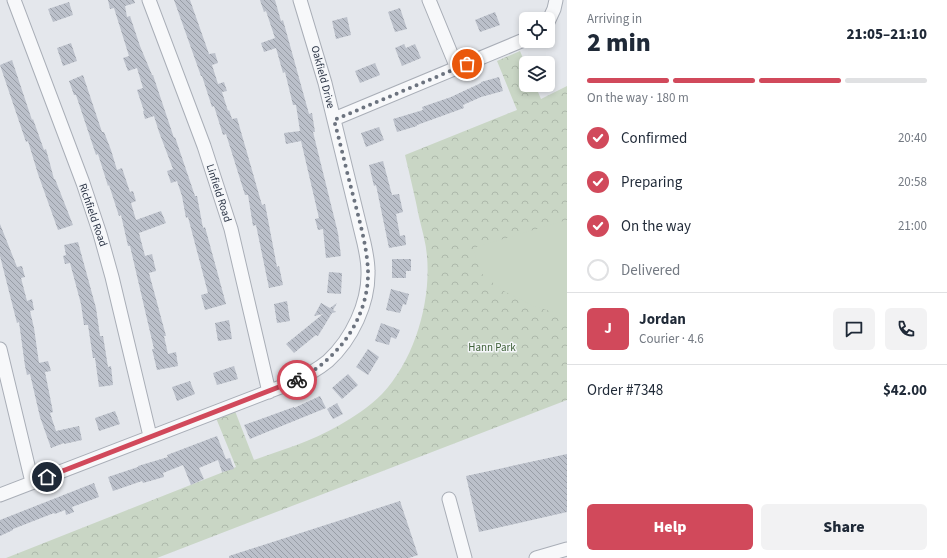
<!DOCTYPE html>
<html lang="en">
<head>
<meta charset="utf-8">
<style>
  :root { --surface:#fff; --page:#f2f2f3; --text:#1f2937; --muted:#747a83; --line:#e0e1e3; --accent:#d1495b }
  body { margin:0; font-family:"Source Sans 3",sans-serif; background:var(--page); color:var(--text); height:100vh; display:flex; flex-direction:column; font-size:15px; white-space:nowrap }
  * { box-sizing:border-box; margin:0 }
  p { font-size:13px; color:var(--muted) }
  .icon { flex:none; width:22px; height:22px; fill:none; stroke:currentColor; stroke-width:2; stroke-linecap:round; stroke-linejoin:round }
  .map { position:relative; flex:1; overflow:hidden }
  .panel { display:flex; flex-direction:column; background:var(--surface); width:380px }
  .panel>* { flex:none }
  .buttons { position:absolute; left:519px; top:12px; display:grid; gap:8px }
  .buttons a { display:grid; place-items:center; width:36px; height:36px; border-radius:6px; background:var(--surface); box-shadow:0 2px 6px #0003; font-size:20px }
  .pin { position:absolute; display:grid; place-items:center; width:34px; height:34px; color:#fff; margin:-17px; border:2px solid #fff; border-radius:50%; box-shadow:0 1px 4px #0007 }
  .courier { position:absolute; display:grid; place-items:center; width:40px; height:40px; margin:-20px; border:3px solid #d1495b; border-radius:50%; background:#fff; color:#222; box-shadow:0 1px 5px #0007 }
  .overview em { font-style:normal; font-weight:800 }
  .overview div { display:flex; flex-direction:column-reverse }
  .overview { display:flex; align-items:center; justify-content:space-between; height:68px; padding:0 20px }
  h1 { font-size:26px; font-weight:800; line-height:30px }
  .bar { display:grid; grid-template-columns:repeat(4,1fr); gap:6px 4px; align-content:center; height:48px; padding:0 20px }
  .bar i { height:5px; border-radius:3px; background:var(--line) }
  .bar .current { background:var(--accent) }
  .bar p { grid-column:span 4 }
  .line { display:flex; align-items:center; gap:10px; padding:0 20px; border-top:1px solid var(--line) }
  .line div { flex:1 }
  .round { display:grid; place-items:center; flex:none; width:42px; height:42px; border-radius:6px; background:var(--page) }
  ol { padding:0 20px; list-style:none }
  li { display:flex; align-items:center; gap:12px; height:44px }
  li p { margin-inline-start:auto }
  li .icon { padding:4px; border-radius:50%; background:var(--accent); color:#fff; stroke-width:4 }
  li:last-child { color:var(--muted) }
  li i { width:22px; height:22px; border:2px solid var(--line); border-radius:50% }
  .button { display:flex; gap:8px; margin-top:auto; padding:8px 20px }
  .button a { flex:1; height:46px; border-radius:6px; background:var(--accent); color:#fff; font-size:16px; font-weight:800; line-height:46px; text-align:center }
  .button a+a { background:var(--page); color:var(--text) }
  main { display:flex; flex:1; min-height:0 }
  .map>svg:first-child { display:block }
  .forest { fill:url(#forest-crowns) }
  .pitch { fill:#c9d6c5 }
  .building { fill:url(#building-back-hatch) }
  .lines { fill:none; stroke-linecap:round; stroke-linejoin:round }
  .minor-casing { stroke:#a9aeb7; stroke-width:15 }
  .minor { stroke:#f7f8fa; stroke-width:13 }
  .done { stroke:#6c737f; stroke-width:4; stroke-dasharray:0 7.2 }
  .route { stroke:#d1495b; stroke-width:5 }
  .labels { text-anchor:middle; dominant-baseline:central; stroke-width:3; stroke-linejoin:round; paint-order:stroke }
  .street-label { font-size:11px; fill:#2b3445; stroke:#f4f6f9 }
  .park-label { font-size:11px; fill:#3f6138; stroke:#f4f6f9 }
</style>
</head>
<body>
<main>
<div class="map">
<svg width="567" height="558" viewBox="0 0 567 558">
  <defs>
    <pattern id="forest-crowns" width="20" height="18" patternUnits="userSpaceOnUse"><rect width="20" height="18" fill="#c9d6c5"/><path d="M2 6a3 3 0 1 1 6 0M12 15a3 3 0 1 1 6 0" fill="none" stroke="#adb8ab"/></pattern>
    <pattern id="building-back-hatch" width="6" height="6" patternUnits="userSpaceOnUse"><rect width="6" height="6" fill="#bbc0ca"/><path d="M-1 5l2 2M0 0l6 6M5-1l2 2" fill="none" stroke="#989da6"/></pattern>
  </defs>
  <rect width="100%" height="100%" fill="#e4e7ec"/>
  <path class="forest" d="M 520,51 L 526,65 L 526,85 L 535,85 L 541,99 L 567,86 L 567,400 L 157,558 L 6,558 L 236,467 L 216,418 L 235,411 L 254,460 C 282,450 312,441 338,426 C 354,417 369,407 382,394 C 415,359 431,302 427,256 C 426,243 422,230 419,217 C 415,197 410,176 405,155 L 517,110 L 497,61 Z"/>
  <path class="pitch" d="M 567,220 L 567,316 L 533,306 L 502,290 L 481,273 L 473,248 Z"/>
  <path class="building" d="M 108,0 L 134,0 L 135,3 L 125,6 L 127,17 L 130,16 L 140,46 L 152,75 L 153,75 L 174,138 L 175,137 L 195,196 L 197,196 L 203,228 L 205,227 L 226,304 L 205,310 L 201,295 L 208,293 L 188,217 L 186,218 L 182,196 L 177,181 L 171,183 L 167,171 L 173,169 L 159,132 L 154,116 L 145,119 L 143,111 L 144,111 L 137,90 L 143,88 L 137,68 L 128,71 L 123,58 L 129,56 L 114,8 L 110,9 Z
    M 174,0 L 190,0 L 209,54 L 215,53 L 218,63 L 212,65 L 218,84 L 224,82 L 227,91 L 222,92 L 228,111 L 229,110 L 232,119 L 237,118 L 262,205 L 265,204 L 277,267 L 279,266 L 283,285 L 269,288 L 256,225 L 253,226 L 248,195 L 245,195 L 226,134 L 223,135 L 214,106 L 212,107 L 202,76 L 201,76 Z
    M 260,0 L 275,0 L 281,21 L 283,20 L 309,114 L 312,113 L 315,132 L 313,132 L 338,233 L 341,256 L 326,258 L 323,229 L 318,230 L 315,219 L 319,218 L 301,141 L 286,144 L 284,133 L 300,131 L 296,105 L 293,105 L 285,72 L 283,73 L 276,48 L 264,52 L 261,43 L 275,38 L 266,11 L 264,12 Z
    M 69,2 L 73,15 L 53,22 L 48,9 Z
    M 400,8 L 407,29 L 395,32 L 388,12 Z
    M 495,12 L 500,25 L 480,32 L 475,20 Z
    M 347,17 L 351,35 L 336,39 L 332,21 Z
    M 71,43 L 77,61 L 63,66 L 57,48 Z
    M 404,44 L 406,48 L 415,44 L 421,58 L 402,66 L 395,48 Z
    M 12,60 L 32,120 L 33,119 L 44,150 L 46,149 L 54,179 L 55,179 L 73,225 L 58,230 L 38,174 L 28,141 L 26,142 L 0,65 Z
    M 375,63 L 380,75 L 360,83 L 355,71 Z
    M 83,75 L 102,132 L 104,132 L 111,150 L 117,170 L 122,168 L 130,192 L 133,191 L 136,201 L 131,203 L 136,220 L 161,211 L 166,223 L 139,233 L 145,256 L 152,254 L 156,271 L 149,273 L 166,336 L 164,336 L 168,354 L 176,352 L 178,366 L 157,370 L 152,349 L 154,349 L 130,246 L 128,246 L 121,215 L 119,216 L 109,185 L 108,186 L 98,154 L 96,155 L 76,95 L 74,95 L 69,81 Z
    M 499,77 L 503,91 L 481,97 L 463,105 L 464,108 L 417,125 L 417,126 L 397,132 L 393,119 L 423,110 L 422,107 L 451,97 L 481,83 L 481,82 Z
    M 379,127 L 384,140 L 366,147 L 361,133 Z
    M 383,161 L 392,195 L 399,194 L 403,212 L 396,214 L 400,236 L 405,235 L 406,245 L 389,248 L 376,185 L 374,186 L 369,165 Z
    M 0,224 L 17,267 L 22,266 L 25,277 L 21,278 L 27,301 L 32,299 L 34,310 L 30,311 L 34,328 L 39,363 L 48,361 L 51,371 L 45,372 L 53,412 L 50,413 L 56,431 L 79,426 L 82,440 L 64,444 L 64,443 L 51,448 L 40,417 L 30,374 L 27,375 L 25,366 L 19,322 L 17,323 L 0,256 Z
    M 78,242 L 96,308 L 100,336 L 103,336 L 108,367 L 111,366 L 113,385 L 99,387 L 95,358 L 93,358 L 88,325 L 84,325 L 81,304 L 70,263 L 65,264 L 63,256 L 66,255 L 64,245 Z
    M 392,259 L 411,259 L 411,271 L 406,271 L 406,278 L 392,278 Z
    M 329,272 L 342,273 L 341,294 L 327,293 Z
    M 391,289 L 409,294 L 406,305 L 403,304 L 400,313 L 386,310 Z
    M 287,301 L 290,321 L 277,323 L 274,304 Z
    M 321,303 L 330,308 L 337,303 L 333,310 L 336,312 L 332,313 L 318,336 L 316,335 L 294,353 L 286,344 L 323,314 L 314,316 Z
    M 229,320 L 232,339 L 218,341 L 215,323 Z
    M 381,323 L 400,330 L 396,339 L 391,337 L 389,345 L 375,341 Z
    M 368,349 L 379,357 L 368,375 L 356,367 Z
    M 234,366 L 238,379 L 217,385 L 213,373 Z
    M 348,374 L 358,385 L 342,399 L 332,388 Z
    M 190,381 L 195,394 L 177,401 L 172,387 Z
    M 320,396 L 326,408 L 250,439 L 244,425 L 294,407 L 294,408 Z
    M 337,403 L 343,414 L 333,419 L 327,409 Z
    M 115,411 L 120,424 L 99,431 L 95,418 Z
    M 217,436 L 226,459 L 230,458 L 234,469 L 222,472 L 218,460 L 199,468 L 204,479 L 191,485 L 183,465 L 163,473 L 164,477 L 143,483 L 142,481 L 113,491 L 108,477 L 138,467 L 138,466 L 168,457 L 167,455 Z
    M 567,454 L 567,512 L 479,532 L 466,476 Z
    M 94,483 L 99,497 L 72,507 L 74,512 L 66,515 L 65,510 L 55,514 L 54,513 L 13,529 L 13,530 L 0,536 L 0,520 Z
    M 400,501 L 418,555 L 409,558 L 229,558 L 229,556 Z"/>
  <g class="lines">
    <defs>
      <path id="minor" d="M 14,0 L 83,183 L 100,234 L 112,277 L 150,436
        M 149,0 L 204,146 L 231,229 L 269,392
        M 429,0 L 457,68
        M 548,22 L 554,9 L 556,0
        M 334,119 L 526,39
        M 0,349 L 32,482
        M 0,495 L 291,383 C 304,377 317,370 328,361 C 352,339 369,303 368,271 C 368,262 366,252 364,243 L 325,83 L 300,0
        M 449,499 L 465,558
        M 536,558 L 567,549"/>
    </defs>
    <use href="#minor" class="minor-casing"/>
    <use href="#minor" class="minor"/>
  </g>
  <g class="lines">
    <path class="done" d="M 297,380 C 338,360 369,318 368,271 C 367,247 360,223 354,199 C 347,173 341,146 334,120 L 467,64"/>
    <path class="route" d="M 47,477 L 297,380"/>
  </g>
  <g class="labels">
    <g class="street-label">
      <text transform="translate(323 77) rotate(75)">Oakfield Drive</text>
      <text transform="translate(219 193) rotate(72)">Linfield Road</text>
      <text transform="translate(93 215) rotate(71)">Richfield Road</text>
    </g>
    <g class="park-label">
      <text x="492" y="347">Hann Park</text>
    </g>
  </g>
</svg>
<div class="buttons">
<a><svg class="icon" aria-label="locate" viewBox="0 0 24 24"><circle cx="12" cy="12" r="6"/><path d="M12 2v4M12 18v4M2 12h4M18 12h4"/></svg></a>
<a><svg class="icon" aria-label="layers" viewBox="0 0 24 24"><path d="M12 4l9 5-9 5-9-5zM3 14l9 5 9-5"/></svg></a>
</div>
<div class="pin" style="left:467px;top:64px;background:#ea580c"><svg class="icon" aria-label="bag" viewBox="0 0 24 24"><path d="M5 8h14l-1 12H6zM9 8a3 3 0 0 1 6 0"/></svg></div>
<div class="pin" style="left:47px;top:477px;background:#1f2937"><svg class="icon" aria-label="home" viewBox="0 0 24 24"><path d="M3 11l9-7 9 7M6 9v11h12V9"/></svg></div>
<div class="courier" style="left:297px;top:380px"><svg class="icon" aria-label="bike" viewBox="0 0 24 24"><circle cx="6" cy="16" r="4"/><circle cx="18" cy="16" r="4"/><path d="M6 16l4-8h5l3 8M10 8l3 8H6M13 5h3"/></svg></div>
</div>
<section class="panel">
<div class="overview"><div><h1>2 min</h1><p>Arriving in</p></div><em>21:05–21:10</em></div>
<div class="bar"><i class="current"></i><i class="current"></i><i class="current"></i><i></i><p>On the way · 180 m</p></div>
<ol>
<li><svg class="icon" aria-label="check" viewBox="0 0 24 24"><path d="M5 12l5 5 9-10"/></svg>Confirmed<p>20:40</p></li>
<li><svg class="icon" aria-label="check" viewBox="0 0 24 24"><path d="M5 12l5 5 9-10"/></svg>Preparing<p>20:58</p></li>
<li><svg class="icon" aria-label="check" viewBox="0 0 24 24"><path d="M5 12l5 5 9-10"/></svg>On the way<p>21:00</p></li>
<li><i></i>Delivered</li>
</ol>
<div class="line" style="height:72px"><b class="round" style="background:var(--accent);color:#fff">J</b><div><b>Jordan</b><p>Courier · 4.6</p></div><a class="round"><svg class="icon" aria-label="chat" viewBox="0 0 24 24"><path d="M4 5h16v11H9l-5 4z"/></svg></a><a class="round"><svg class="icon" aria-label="phone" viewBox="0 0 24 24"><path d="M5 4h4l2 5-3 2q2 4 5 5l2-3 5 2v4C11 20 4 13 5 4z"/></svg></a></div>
<div class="line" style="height:52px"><div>Order #7348</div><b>$42.00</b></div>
<div class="button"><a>Help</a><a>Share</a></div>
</section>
</main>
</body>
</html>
